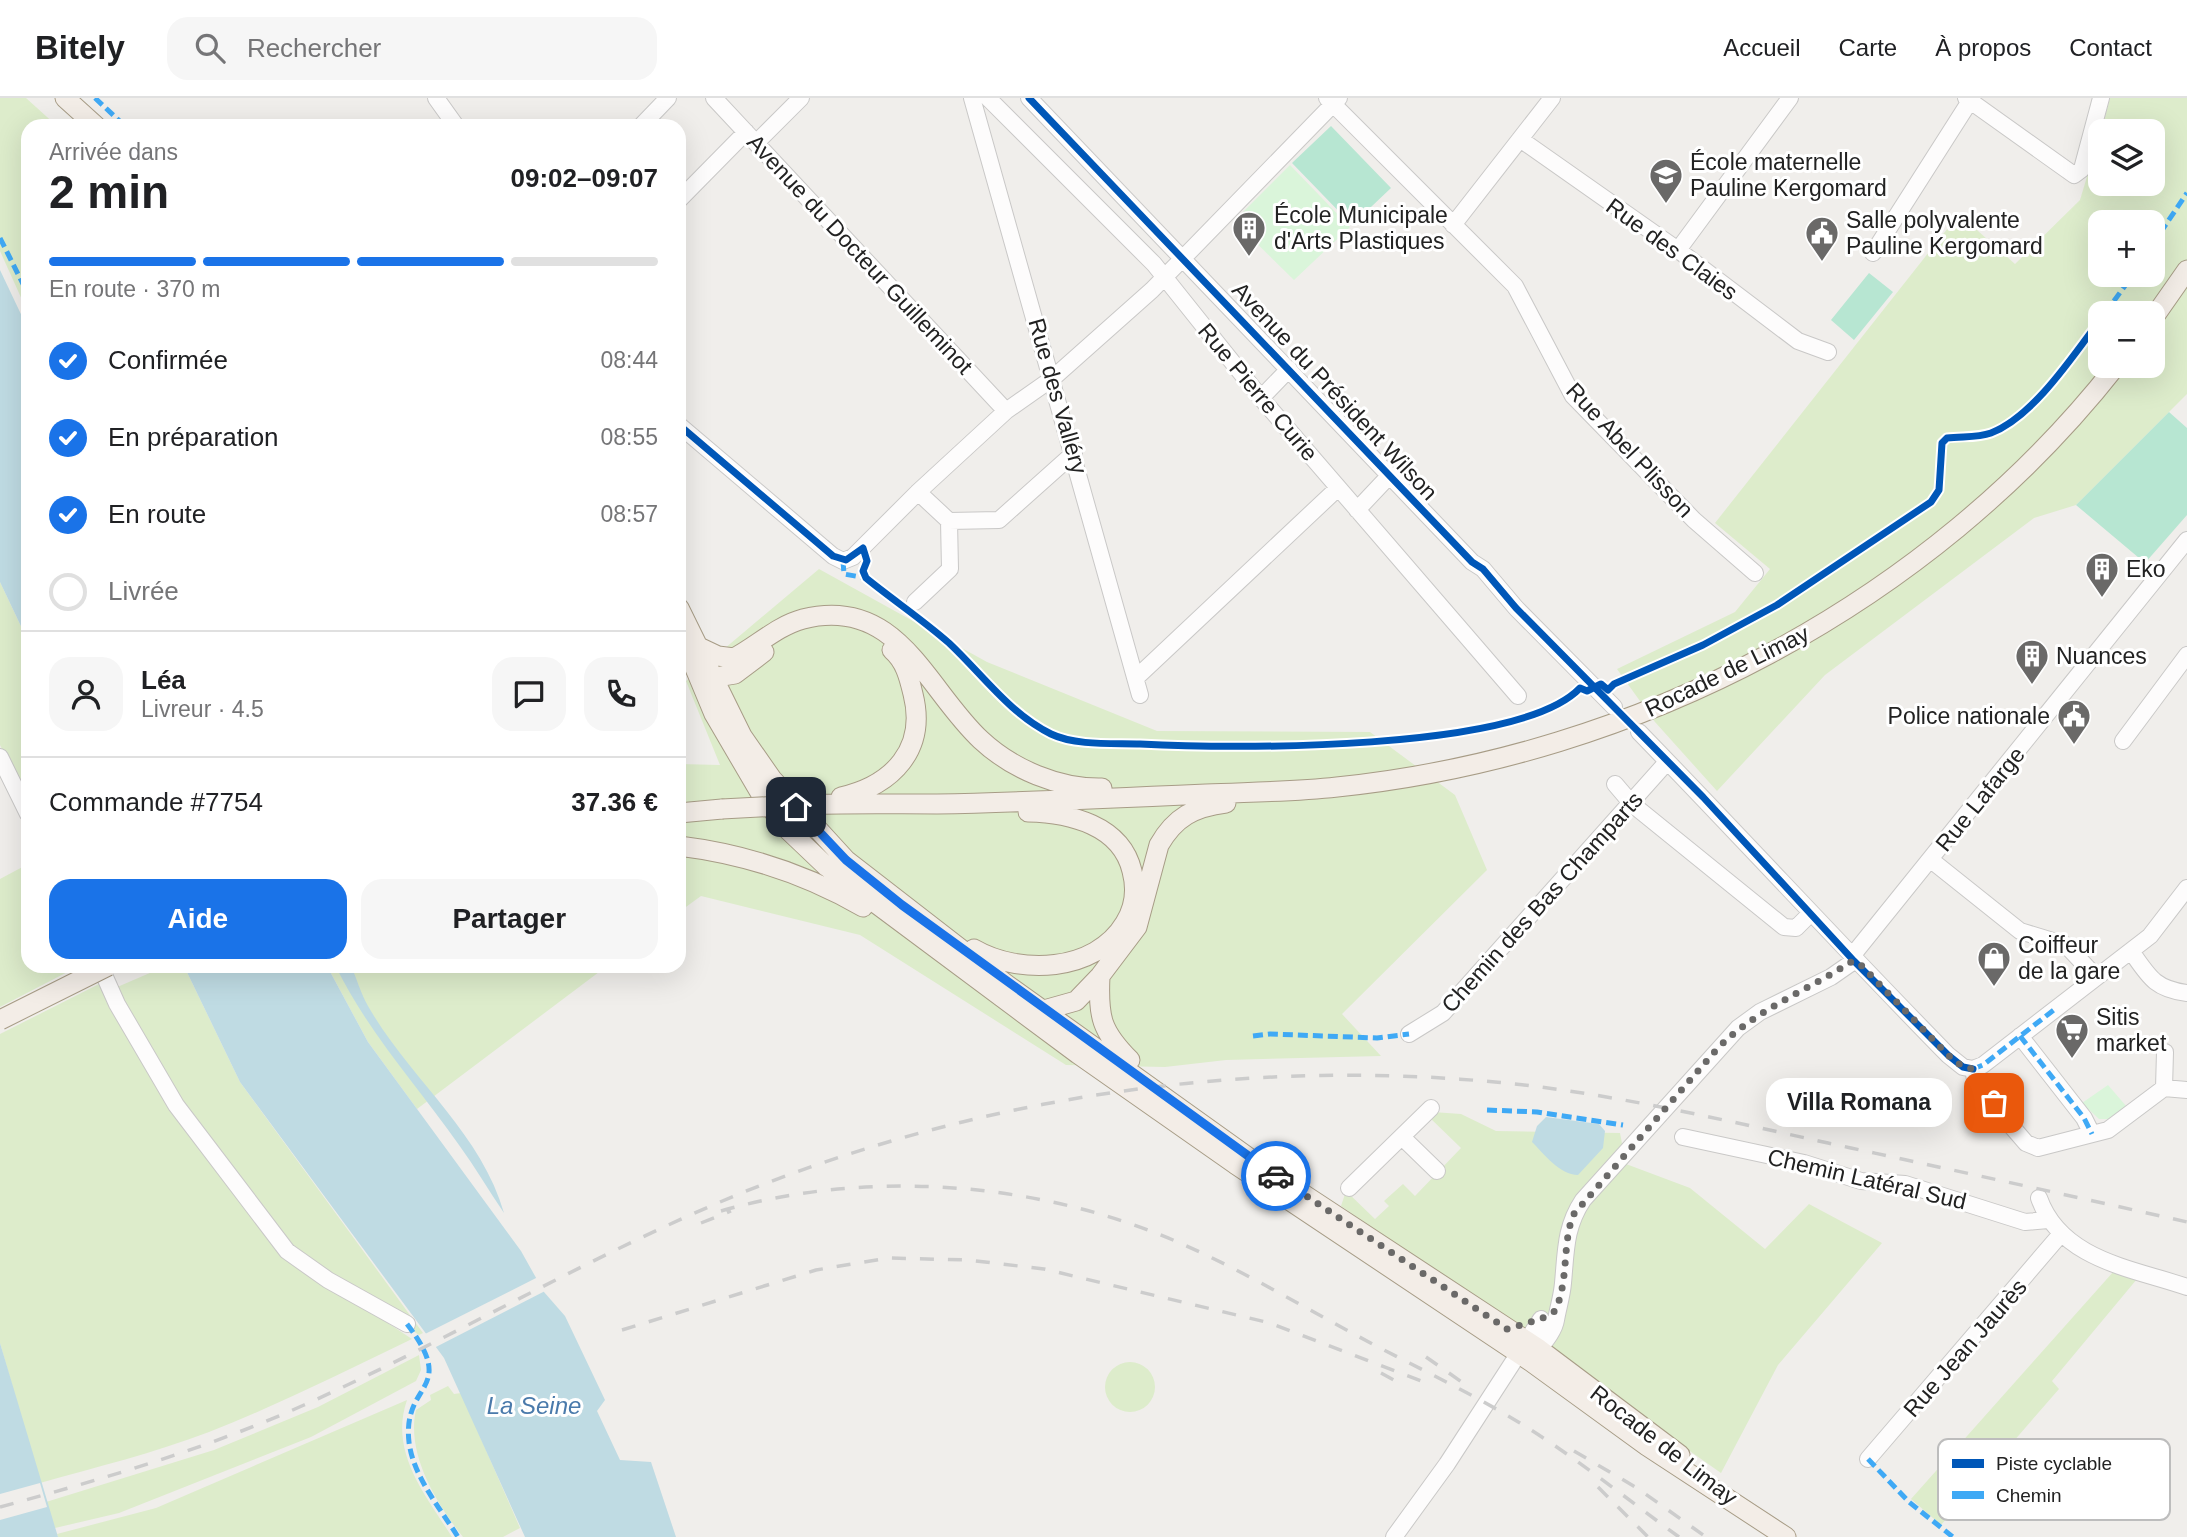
<!DOCTYPE html>
<html lang="fr">
<head>
<meta charset="utf-8">
<style>
  :root { --surface:#fff; --page:#f6f6f6; --text:#202124; --muted:#757577; --line:#e0e0e0; --accent:#1a73e8 }
  body { margin:0; font-family:Arial,sans-serif; background:var(--page); color:var(--text); height:100vh; display:flex; flex-direction:column; font-size:26px; white-space:nowrap }
  * { box-sizing:border-box; margin:0 }
  p { font-size:23px; color:var(--muted) }
  .icon { flex:none; width:38px; height:38px; fill:none; stroke:currentColor; stroke-width:2; stroke-linecap:round; stroke-linejoin:round }
  .map { position:relative; flex:1; overflow:hidden }
  .panel { position:absolute; left:21px; top:21px; width:665px; height:854px; display:flex; flex-direction:column; background:var(--surface); border-radius:21px; box-shadow:0 7px 28px #0002 }
  .panel>* { flex:none }
  .tools { position:absolute; left:2088px; top:21px; display:grid; gap:14px }
  .tools a { display:grid; place-items:center; width:77px; height:77px; border-radius:14px; background:var(--surface); box-shadow:0 7px 28px #0002; font-size:35px }
  .pin { position:absolute; display:grid; place-items:center; width:60px; height:60px; color:#fff; margin:-30px; border-radius:14px; box-shadow:0 4px 10px #0006 }
  .courier { position:absolute; display:grid; place-items:center; width:70px; height:70px; margin:-35px; border:5px solid #1a73e8; border-radius:50%; background:#fff; color:#222; box-shadow:0 2px 9px #0007 }
  .bubble { position:absolute; height:49px; border-radius:21px; background:var(--surface); box-shadow:0 7px 28px #0002; font-size:23px; font-weight:800; line-height:49px; text-align:center }
  .summary em { font-style:normal; font-weight:800 }
  .summary div { display:flex; flex-direction:column-reverse }
  .summary { display:flex; align-items:center; justify-content:space-between; height:119px; padding:0 28px }
  h1 { font-size:46px; font-weight:800; line-height:52px }
  .bar { display:grid; grid-template-columns:repeat(4,1fr); gap:10px 7px; align-content:center; height:84px; padding:0 28px }
  .bar i { height:9px; border-radius:5px; background:var(--line) }
  .bar .current { background:var(--accent) }
  .bar p { grid-column:span 4 }
  .line { display:flex; align-items:center; gap:18px; padding:0 28px; border-top:2px solid var(--line) }
  .line div { flex:1 }
  .round { display:grid; place-items:center; flex:none; width:74px; height:74px; border-radius:21px; background:var(--page) }
  ol { padding:0 28px; list-style:none }
  li { display:flex; align-items:center; gap:21px; height:77px }
  li p { margin-inline-start:auto }
  li .icon { padding:7px; border-radius:50%; background:var(--accent); color:#fff; stroke-width:4 }
  li:last-child { color:var(--muted) }
  li i { width:38px; height:38px; border:4px solid var(--line); border-radius:50% }
  .action { display:flex; gap:14px; margin-top:auto; padding:14px 28px }
  .action a { flex:1; height:80px; border-radius:21px; background:var(--accent); color:#fff; font-size:28px; font-weight:800; line-height:80px; text-align:center }
  .action a+a { background:var(--page); color:var(--text) }
  header { display:flex; align-items:center; gap:42px; box-sizing:border-box; height:98px; padding:0 35px; background:var(--surface); border-bottom:2px solid var(--line) }
  header strong { font-size:33px }
  nav { display:flex; gap:38px; margin-inline-start:auto; font-size:24px }
  .search { width:490px; height:63px; background:var(--page); display:flex; align-items:center; gap:18px; box-sizing:border-box; padding:0 24px; border-radius:21px; color:var(--muted); font-size:26px }
  .map>svg:first-child { display:block }
  .grass { fill:#ddeccb; fill-rule:evenodd }
  .park { fill:#daf5da }
  .pitch { fill:#b7e6d2 }
  .water { fill:#bfdbe3 }
  .pier { fill:#f0eeeb }
  .lines { fill:none; stroke-linecap:round; stroke-linejoin:round }
  .minor-casing { stroke:#c9c8c7; stroke-width:18 }
  .major-casing { stroke:#a79c86; stroke-width:21 }
  .minor { stroke:#fdfcfc; stroke-width:16 }
  .major { stroke:#f3ede7; stroke-width:19 }
  .rail { stroke:#ccc; stroke-width:3.5; stroke-dasharray:14 14; stroke-linecap:butt }
  .major-bridge-casing { stroke:#a79c86; stroke-width:21; stroke-linecap:butt }
  .major-bridge { stroke:#f3ede7; stroke-width:19 }
  .quiet { stroke:#3fa9f5; stroke-width:5; stroke-dasharray:10 5; stroke-linecap:butt }
  .cycleway-casing { stroke:#fff; stroke-width:11 }
  .cycleway { stroke:#0057b8; stroke-width:7 }
  .done { stroke:#6a6968; stroke-width:7; stroke-dasharray:0 12.6 }
  .route { stroke:#1a73e8; stroke-width:9 }
  .labels { text-anchor:middle; dominant-baseline:central; stroke-width:6; stroke-linejoin:round; paint-order:stroke }
  .poi-label { font-size:23px; fill:#222; stroke:#fff; text-anchor:start }
  .street-label { font-size:23px; fill:#222; stroke:#fff }
  .water-label { font-size:24px; font-style:italic; fill:#4a7aab; stroke:#fff }
  .key { fill:#fff; stroke:#bdbdbd; stroke-width:2 }
  .key-label { font-size:19px; fill:#222 }
</style>
</head>
<body>
<header>
<strong>Bitely</strong>
<div class="search"><svg class="icon" aria-label="search" viewBox="0 0 24 24"><circle cx="10" cy="10" r="6"/><path d="M15 15l6 6"/></svg>Rechercher</div>
<nav><a>Accueil</a><a>Carte</a><a>À propos</a><a>Contact</a></nav>
</header>
<div class="map">
<svg width="2187" height="1439" viewBox="0 0 2187 1439">
  <rect width="100%" height="100%" fill="#f0eeeb"/>
  <path class="grass" d="M 0,0 L 26,0 L 57,28 L 28,28 L 28,215 L 0,153 Z
    M 2110,0 L 2187,0 L 2187,296 L 2076,407 L 2034,420 L 1825,577 L 1717,693 L 1655,624 L 1617,571 L 1735,514 L 1770,471 L 1715,425 L 1959,116 L 2015,166 L 2080,102 L 2100,35 L 2100,86 L 2152,86 L 2152,33 L 2101,33 ZM 2100,124 L 2152,124 L 2152,177 L 2100,177 ZM 2100,215 L 2152,215 L 2152,268 L 2100,268 Z
    M 819,471 L 987,564 L 1157,633 L 1370,634 L 1455,697 L 1487,772 L 1342,916 L 1381,958 L 1226,962 L 1165,969 L 1066,967 L 860,837 L 701,798 L 679,814 L 679,666 L 720,667 L 686,583 Z
    M 0,484 L 28,543 L 28,704 L 0,647 Z
    M 28,766 L 28,868 L 79,868 L 0,909 L 0,781 Z
    M 166,868 L 184,868 L 240,984 L 423,1235 L 419,1237 L 291,1148 L 161,975 L 115,890 Z
    M 327,868 L 607,868 L 417,1011 L 368,944 Z
    M 103,884 L 269,1138 L 356,1204 L 412,1241 C 345,1273 278,1307 209,1334 C 154,1355 97,1369 40,1385 L 0,1245 L 0,936 Z
    M 1433,1014 L 1461,1016 L 1496,1033 L 1620,1035 L 1626,1066 L 1690,1090 L 1765,1151 L 1809,1106 L 1882,1145 L 1778,1267 L 1721,1375 L 1341,1108 L 1346,1093 L 1375,1121 L 1389,1108 L 1384,1103 L 1403,1086 L 1415,1098 L 1461,1050 L 1428,1018 Z
    M 2114,1173 L 2137,1181 L 2052,1283 L 2059,1291 L 1941,1427 L 1911,1401 Z
    M 419,1257 L 421,1272 L 416,1283 L 311,1339 L 119,1415 L 55,1430 L 46,1404 L 214,1352 L 318,1309 Z
    M1105 1289a25 25 0 1 1 50 0a25 25 0 1 1-50 0Z
    M 448,1288 L 454,1296 L 461,1295 L 520,1430 L 503,1439 L 463,1439 C 436,1405 406,1355 416,1312 L 431,1302 L 430,1297 Z
    M 407,1302 C 389,1354 425,1396 452,1439 L 58,1439 L 57,1436 L 156,1410 Z"/>
  <path class="park" d="M 1290,67 L 1350,129 L 1294,182 L 1234,123 Z
    M 2108,987 L 2127,1009 L 2108,1021 L 2099,1021 L 2082,1005 Z"/>
  <path class="pitch" d="M 1331,28 L 1391,90 L 1352,127 L 1292,65 Z
    M 1869,175 L 1893,194 L 1854,242 L 1831,222 Z
    M 2169,314 L 2187,330 L 2187,417 L 2145,465 L 2076,407 Z"/>
  <path class="water" d="M 0,172 L 28,231 L 28,543 L 0,484 Z
    M 184,868 L 327,868 L 368,944 L 521,1153 L 544,1194 L 565,1218 L 605,1302 L 597,1313 L 620,1362 L 651,1364 L 676,1439 L 525,1439 L 444,1260 L 240,984 Z
    M 351,868 C 357,881 361,896 368,908 C 409,980 481,1034 504,1115 C 489,1093 475,1069 459,1047 C 416,986 370,937 336,869 Z
    M 1851,992 L 1890,1023 L 1838,1011 Z
    M 1546,1019 L 1599,1026 L 1605,1033 L 1603,1050 L 1578,1077 C 1560,1077 1544,1056 1532,1044 L 1537,1028 Z
    M 0,1245 L 58,1439 L 0,1439 Z"/>
  <path class="pier" d="M 540,1178 L 547,1192 L 432,1251 L 421,1238 Z
    M 40,1385 L 47,1409 L 0,1422 L 0,1396 Z"/>
  <g class="lines">
    <defs>
      <path id="minor" d="M 436,0 L 456,28
        M 714,0 L 1006,313
        M 972,0 L 1140,597
        M 988,0 L 1154,166 L 1261,300 L 1518,598
        M 1029,0 L 1472,464 L 1483,471 L 1516,510 L 1614,609
        M 1327,0 L 1515,188 L 1573,298 L 1694,422 L 1755,475
        M 1966,0 L 2074,77 L 2082,71 L 2101,0
        M 641,28 L 668,0
        M 1520,41 L 1678,152 L 1798,243 L 1828,254
        M 756,45 L 801,0
        M 679,102 L 746,34
        M 1453,127 L 1552,0
        M 1678,152 L 1790,0
        M 1873,155 L 1970,3
        M 1261,300 L 1289,271
        M 679,327 L 833,458 L 843,463 L 853,459 L 918,394 L 1006,313 L 1053,280 L 1152,192 L 1339,0
        M 918,394 L 949,423
        M 1357,412 L 1390,377
        M 915,504 L 950,471 L 949,423 L 999,422 L 1074,355
        M 1137,579 L 1338,390
        M 1639,634 C 1743,741 1843,850 1948,957 L 1963,969 L 1973,971
        M 2123,643 L 2187,557
        M 0,659 L 28,716
        M 1615,686 L 1632,706 L 1784,829 L 1796,830 L 1811,815
        M 1931,762 L 2020,833 L 2066,847 L 2096,879
        M 2131,853 C 2149,879 2155,891 2187,895
        M 1854,863 L 1856,853 L 2187,442
        M 100,868 L 117,906 L 176,1007 L 287,1153 L 328,1182 L 407,1226
        M 1409,936 L 1443,915 L 1667,664
        M 2020,938 L 2084,1020 L 2092,1036
        M 1973,971 L 1983,967 L 2150,838 L 2187,790
        M 1973,971 L 1976,987 L 2026,1045 L 2038,1050 L 2108,1032 L 2164,990 L 2187,992
        M 2164,990 L 2165,954
        M 1402,1039 L 1437,1073
        M 1683,1039 L 1804,1065 L 1861,1083 L 1905,1086 L 2025,1124 L 2048,1122
        M 1349,1090 L 1431,1010
        M 2039,1100 C 2061,1162 2132,1170 2187,1189
        M 1533,1259 C 1540,1249 1554,1235 1556,1222 C 1558,1210 1562,1198 1563,1185 C 1566,1153 1565,1129 1583,1102 L 1738,930 L 1760,914 L 1831,879 L 1854,863
        M 1868,1361 L 2060,1137
        M 1394,1439 L 1447,1366 L 1541,1221"/>
      <path id="major" d="M 65,0 L 96,28
        M 2152,222 L 2187,172
        M 679,510 L 742,638 L 772,681 L 846,762 L 1006,886 L 1259,1067 L 1539,1251 L 1680,1357
        M 679,532 L 714,616 L 762,698 L 786,730 L 827,769 L 1078,956 L 1235,1066 L 1530,1263 L 1647,1348 L 1786,1439
        M 699,549 L 718,558 L 734,560 C 757,548 777,528 803,521 C 898,497 926,591 981,642 C 1012,671 1059,691 1102,690
        M 704,581 L 735,576 L 764,554
        M 841,699 C 893,687 927,651 913,596 C 909,579 905,563 892,552
        M 799,707 C 845,705 891,706 937,706 C 1027,704 1117,700 1206,696 C 1250,694 1293,694 1337,689 C 1637,658 1929,506 2116,268
        M 679,715 L 722,711
        M 679,748 C 744,756 806,776 863,809
        M 974,851 C 1019,877 1095,875 1125,825 C 1135,809 1137,792 1132,773 C 1121,727 1070,715 1028,714
        M 1100,878 C 1098,919 1101,933 1130,962
        M 1037,910 L 1044,912 L 1076,903 L 1100,878 L 1137,829 L 1159,747 C 1175,719 1194,709 1226,705"/>
    </defs>
    <use href="#minor" class="minor-casing"/>
    <use href="#major" class="major-casing"/>
    <use href="#minor" class="minor"/>
    <use href="#major" class="major"/>
    <path class="rail" d="M 721,1113 C 866,1071 1034,1083 1173,1142 C 1234,1168 1293,1203 1352,1235 C 1407,1265 1466,1292 1520,1325 C 1575,1359 1627,1401 1679,1439
      M 701,1125 L 731,1113
      M 622,1232 L 816,1172 L 888,1160 L 968,1162 L 1044,1171 L 1270,1225 L 1429,1286
      M 1426,1259 L 1466,1287
      M 1381,1275 L 1403,1287
      M 1574,1353 L 1637,1390 L 1706,1439
      M 1598,1389 L 1648,1439
      M 0,1409 C 103,1381 206,1351 304,1307 C 458,1238 602,1150 759,1088 C 1001,994 1266,958 1524,987 C 1627,999 1728,1023 1828,1045 C 1948,1071 2068,1097 2187,1124"/>
    <defs>
      <path id="major-bridge" d="M 722,711 L 799,707
        M 0,922 L 108,868"/>
    </defs>
    <use href="#major-bridge" class="major-bridge-casing"/>
    <use href="#major-bridge" class="major-bridge"/>
    <path class="quiet" d="M 95,0 L 125,28
      M 0,140 L 28,196
      M 2152,147 L 2187,95
      M 2105,215 L 2133,177
      M 843,463 L 844,476 L 866,480
      M 1253,938 L 1270,936 L 1377,940 L 1409,936
      M 2020,938 L 2084,1020 L 2092,1036
      M 1973,971 L 1983,967 L 2055,911
      M 1973,971 L 1976,987 L 1994,1005
      M 1487,1012 L 1537,1014 L 1623,1027
      M 407,1226 C 459,1294 402,1283 409,1344 C 413,1378 440,1410 458,1439
      M 1868,1361 L 1909,1404 L 1953,1439"/>
    <defs>
      <path id="cycleway" d="M 1029,0 L 1472,464 L 1483,471 L 1516,510 L 1703,699 L 1854,863 L 1948,957 L 1963,969 L 1973,971
        M 679,327 L 833,458 L 846,462 L 863,450 L 867,463 L 863,473 L 866,480 C 893,502 923,522 949,545 C 983,577 1009,615 1051,636 C 1076,648 1114,645 1140,646 C 1231,651 1519,654 1580,590 L 1587,593 L 1601,586 L 1608,592 L 1614,586 L 1703,547 L 1777,507 L 1931,404 L 1939,392 L 1942,345 L 1947,340 C 1962,338 1977,340 1991,335 C 2033,319 2073,258 2100,222"/>
    </defs>
    <use href="#cycleway" class="cycleway-casing"/>
    <use href="#cycleway" class="cycleway"/>
  </g>
  <g class="lines">
    <path class="done" d="M 1276,1078 L 1507,1231 L 1541,1221 L 1555,1213 C 1569,1183 1562,1148 1573,1117 L 1717,951 C 1755,912 1806,893 1851,864 L 1858,864 L 1948,957 L 1963,969 L 1973,971 L 1973,981 L 1994,1005"/>
    <path class="route" d="M 796,709 L 846,762 L 902,807 L 1276,1078"/>
  </g>
  <defs>
    <symbol id="school-pin" viewBox="-11 -11 22 30"><path d="M0 17L-7.5 6A9.5 9.5 0 1 1 7.5 6Z" fill="#6a6968" stroke="#fff"/><path d="M0-5L7-2L0 1L-7-2ZM-4 1L0 2.5L4 1V4Q0 6-4 4Z" fill="#fff"/></symbol>
    <symbol id="building-pin" viewBox="-11 -11 22 30"><path d="M0 17L-7.5 6A9.5 9.5 0 1 1 7.5 6Z" fill="#6a6968" stroke="#fff"/><path d="M-4-6H4V6H1V3H-1V6H-4ZM-2.5-4.3h1.7v1.8h-1.7ZM.8-4.3h1.7v1.8H.8ZM-2.5-1h1.7V.8h-1.7ZM.8-1h1.7V.8H.8Z" fill="#fff"/></symbol>
    <symbol id="civic-pin" viewBox="-11 -11 22 30"><path d="M0 17L-7.5 6A9.5 9.5 0 1 1 7.5 6Z" fill="#6a6968" stroke="#fff"/><path d="M-.6-6.5H3V-4.5H.6V-3L4-1V1h2V6H-6V1h2V-1L-.6-3ZM-1.2 2.5V6h2.4V2.5Z" fill="#fff"/></symbol>
    <symbol id="shop-pin" viewBox="-11 -11 22 30"><path d="M0 17L-7.5 6A9.5 9.5 0 1 1 7.5 6Z" fill="#6a6968" stroke="#fff"/><path d="M-5-2.5h2.3a2.7 3.5 0 0 1 5.4 0H5L5.5 6h-11ZM-1.5-2.5h3a1.5 2.3 0 0 0-3 0Z" fill="#fff"/></symbol>
    <symbol id="supermarket-pin" viewBox="-11 -11 22 30"><path d="M0 17L-7.5 6A9.5 9.5 0 1 1 7.5 6Z" fill="#6a6968" stroke="#fff"/><path d="M-6-5.5h2.5l.6 2H6L4.5 2H-2.5L-4.4-4H-6ZM-1.5 3.2a1.3 1.3 0 1 0 .1 0ZM3 3.2a1.3 1.3 0 1 0 .1 0Z" fill="#fff"/></symbol>
  </defs>
  <g fill-rule="evenodd">
    <use href="#school-pin" x="1647" y="58" width="38" height="52"/>
    <use href="#building-pin" x="1230" y="111" width="38" height="52"/>
    <use href="#civic-pin" x="1803" y="116" width="38" height="52"/>
    <use href="#building-pin" x="2083" y="452" width="38" height="52"/>
    <use href="#building-pin" x="2013" y="539" width="38" height="52"/>
    <use href="#civic-pin" x="2055" y="599" width="38" height="52"/>
    <use href="#shop-pin" x="1975" y="841" width="38" height="52"/>
    <use href="#supermarket-pin" x="2053" y="913" width="38" height="52"/>
  </g>
  <g class="labels">
    <g class="poi-label">
      <text x="1690" y="64">École maternelle<tspan x="1690" dy="26">Pauline Kergomard</tspan></text>
      <text x="1274" y="117">École Municipale<tspan x="1274" dy="26">d'Arts Plastiques</tspan></text>
      <text x="1846" y="122">Salle polyvalente<tspan x="1846" dy="26">Pauline Kergomard</tspan></text>
      <text x="2126" y="471">Eko</text>
      <text x="2056" y="558">Nuances</text>
      <text x="2050" y="618" text-anchor="end">Police nationale</text>
      <text x="2018" y="847">Coiffeur<tspan x="2018" dy="26">de la gare</tspan></text>
      <text x="2096" y="919">Sitis<tspan x="2096" dy="26">market</tspan></text>
    </g>
    <g class="street-label">
      <text transform="translate(1672 151) rotate(36)">Rue des Claies</text>
      <text transform="translate(860 156) rotate(47)">Avenue du Docteur Guilleminot</text>
      <text transform="translate(1335 293) rotate(47)">Avenue du Président Wilson</text>
      <text transform="translate(1258 294) rotate(50)">Rue Pierre Curie</text>
      <text transform="translate(1058 298) rotate(74)">Rue des Valléry</text>
      <text transform="translate(1630 352) rotate(47)">Rue Abel Plisson</text>
      <text transform="translate(1727 573) rotate(-26)">Rocade de Limay</text>
      <text transform="translate(1980 701) rotate(-51)">Rue Lafarge</text>
      <text transform="translate(1542 804) rotate(-48)">Chemin des Bas Champarts</text>
      <text transform="translate(1867 1081) rotate(13)">Chemin Latéral Sud</text>
      <text transform="translate(1965 1250) rotate(-49)">Rue Jean Jaurès</text>
      <text transform="translate(1664 1347) rotate(38)">Rocade de Limay</text>
    </g>
    <g class="water-label">
      <text x="534" y="1307">La Seine</text>
    </g>
  </g>
  <rect x="1938" y="1341" width="232" height="81" rx="10" class="key"/>
  <rect x="1952" y="1361" width="32" height="9" fill="#0057b8"/>
  <rect x="1952" y="1393" width="32" height="8" fill="#3fa9f5"/>
  <g class="key-label">
    <text x="1996" y="1372">Piste cyclable</text>
    <text x="1996" y="1404">Chemin</text>
  </g>
</svg>
<div class="tools">
<a><svg class="icon" aria-label="layers" viewBox="0 0 24 24"><path d="M12 4l9 5-9 5-9-5zM3 14l9 5 9-5"/></svg></a>
<a>+</a>
<a>−</a>
</div>
<div class="pin" style="left:1994px;top:1005px;background:#ea580c"><svg class="icon" aria-label="bag" viewBox="0 0 24 24"><path d="M5 8h14l-1 12H6zM9 8a3 3 0 0 1 6 0"/></svg></div>
<div class="pin" style="left:796px;top:709px;background:#1f2937"><svg class="icon" aria-label="home" viewBox="0 0 24 24"><path d="M3 11l9-7 9 7M6 9v11h12V9"/></svg></div>
<div class="courier" style="left:1276px;top:1078px"><svg class="icon" aria-label="car" viewBox="0 0 24 24"><path d="M5 17H2v-5l4-1 3-4h7l3 4 3 1v5h-3M9 17h6M6 11h13"/><circle cx="7" cy="17" r="2"/><circle cx="17" cy="17" r="2"/></svg></div>
<div class="bubble" style="left:1766px;top:980px;width:186px">Villa Romana</div>
<section class="panel">
<div class="summary"><div><h1>2 min</h1><p>Arrivée dans</p></div><em>09:02–09:07</em></div>
<div class="bar"><i class="current"></i><i class="current"></i><i class="current"></i><i></i><p>En route · 370 m</p></div>
<ol>
<li><svg class="icon" aria-label="check" viewBox="0 0 24 24"><path d="M5 12l5 5 9-10"/></svg>Confirmée<p>08:44</p></li>
<li><svg class="icon" aria-label="check" viewBox="0 0 24 24"><path d="M5 12l5 5 9-10"/></svg>En préparation<p>08:55</p></li>
<li><svg class="icon" aria-label="check" viewBox="0 0 24 24"><path d="M5 12l5 5 9-10"/></svg>En route<p>08:57</p></li>
<li><i></i>Livrée</li>
</ol>
<div class="line" style="height:126px"><a class="round"><svg class="icon" aria-label="person" viewBox="0 0 24 24"><circle cx="12" cy="8" r="4"/><path d="M4 21q1-7 8-7t8 7"/></svg></a><div><b>Léa</b><p>Livreur · 4.5</p></div><a class="round"><svg class="icon" aria-label="chat" viewBox="0 0 24 24"><path d="M4 5h16v11H9l-5 4z"/></svg></a><a class="round"><svg class="icon" aria-label="phone" viewBox="0 0 24 24"><path d="M5 4h4l2 5-3 2q2 4 5 5l2-3 5 2v4C11 20 4 13 5 4z"/></svg></a></div>
<div class="line" style="height:91px"><div>Commande #7754</div><b>37.36 €</b></div>
<div class="action"><a>Aide</a><a>Partager</a></div>
</section>
</div>
</body>
</html>
